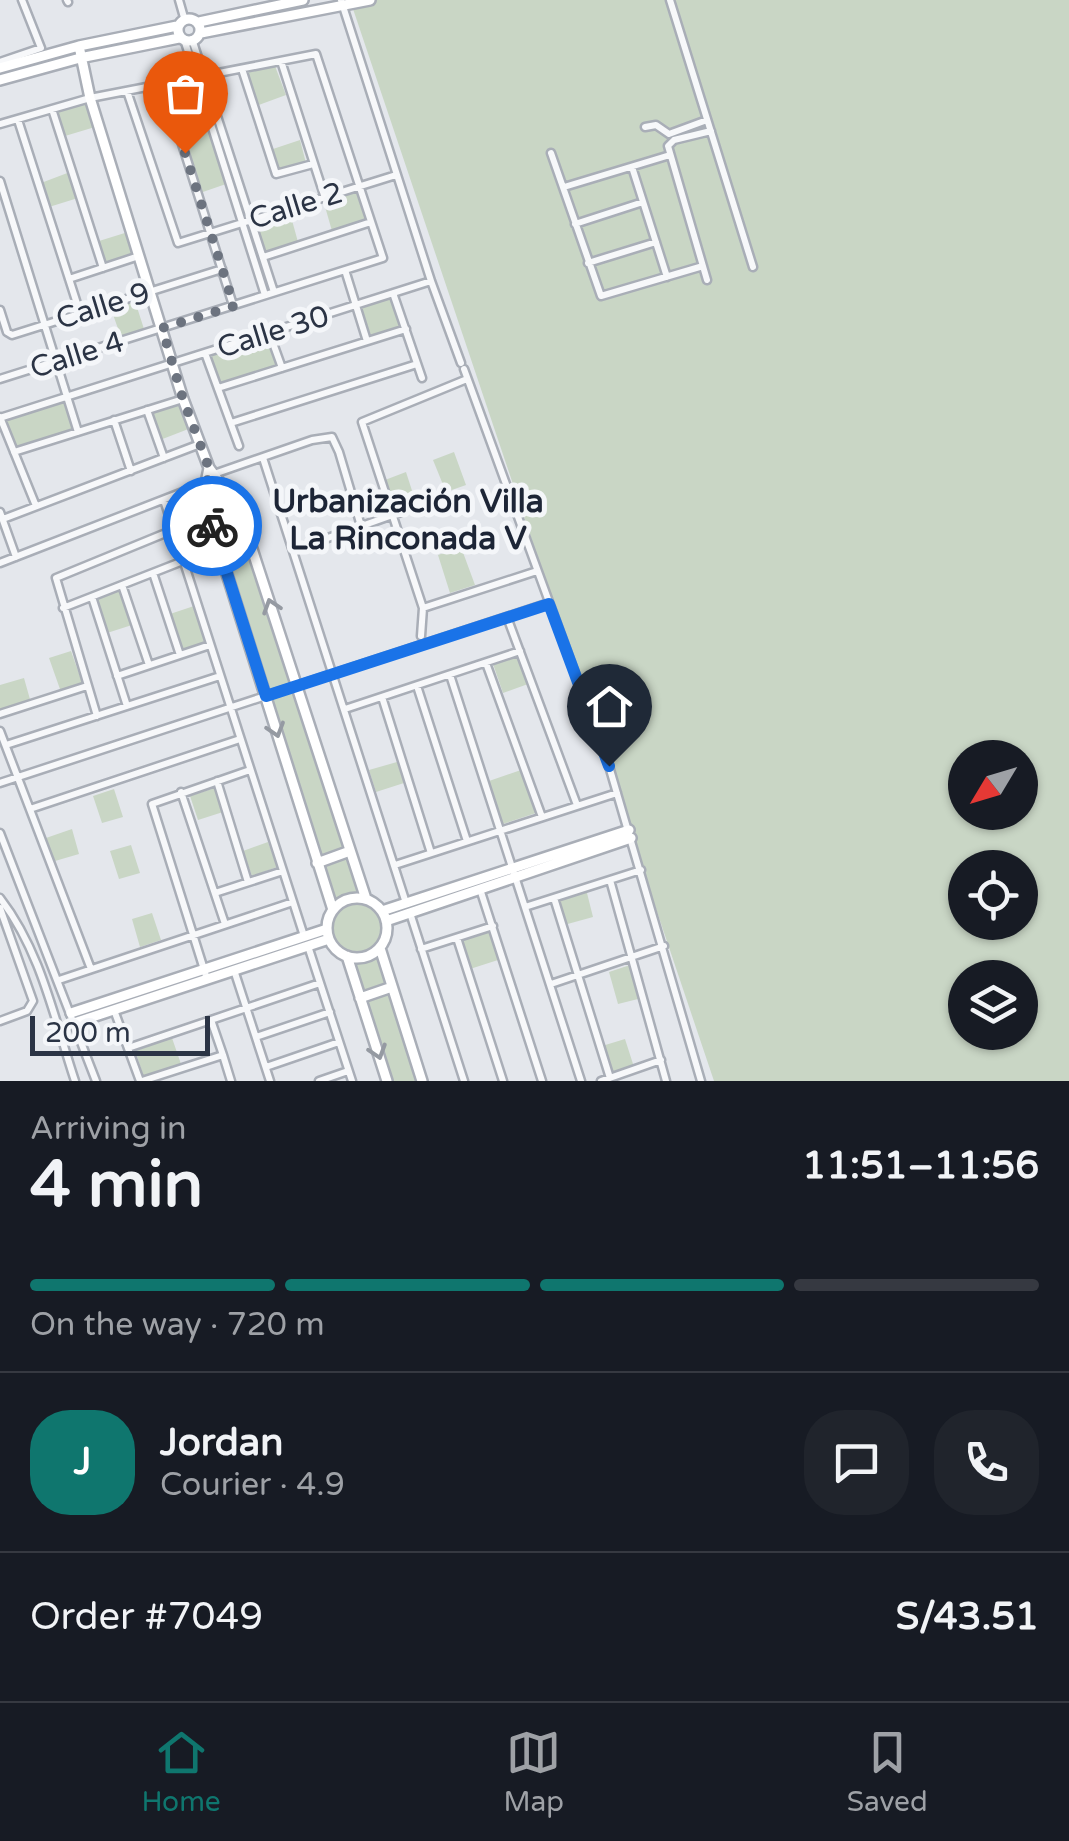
<!DOCTYPE html>
<html lang="en">
<head>
<meta charset="utf-8">
<style>
  :root { --surface:#171b24; --page:#20242c; --text:#f1f3f6; --muted:#9ea1a6; --line:#363941; --accent:#0f766e }
  body { margin:0; font-family:"Varela Round",sans-serif; background:var(--page); color:var(--text); height:100vh; display:flex; flex-direction:column; font-size:38px; white-space:nowrap }
  * { box-sizing:border-box; margin:0 }
  p { font-size:32px; color:var(--muted) }
  .icon { flex:none; width:55px; height:55px; fill:none; stroke:currentColor; stroke-width:2; stroke-linecap:round; stroke-linejoin:round }
  .map { position:relative; height:1081px; overflow:hidden }
  .sheet { display:flex; flex-direction:column; background:var(--surface); flex:1 }
  .sheet>* { flex:none }
  .needle { width:65px; rotate:232deg }
  .controls { position:absolute; left:948px; top:740px; display:grid; gap:20px }
  .controls a { display:grid; place-items:center; width:90px; height:90px; border-radius:50%; background:var(--surface); box-shadow:0 2px 8px #0004; font-size:50px }
  .scale { position:absolute; left:30px; bottom:25px; width:180px; box-sizing:border-box; padding-left:10px; border:5px solid #2b3445; border-top:0; font-size:28px; line-height:35px; white-space:nowrap; color:#2b3445; -webkit-text-stroke:8px #f4f6f9; paint-order:stroke }
  .pin { position:absolute; display:grid; place-items:center; width:85px; height:85px; color:#fff; margin:-102px -42px; border-radius:50% 50% 50% 0; rotate:-45deg; box-shadow:0 0 10px #0007 }
  .pin .icon { rotate:45deg }
  .courier { position:absolute; display:grid; place-items:center; width:100px; height:100px; margin:-50px; border:8px solid #1a73e8; border-radius:50%; background:#fff; color:#222; box-shadow:0 2px 12px #0007 }
  .headline em { font-style:normal; font-weight:800 }
  .headline div { display:flex; flex-direction:column-reverse }
  .headline { display:flex; align-items:center; justify-content:space-between; height:170px; padding:0 30px }
  h1 { font-size:65px; font-weight:800; line-height:75px }
  .bar { display:grid; grid-template-columns:repeat(4,1fr); gap:15px 10px; align-content:center; height:120px; padding:0 30px }
  .bar i { height:12px; border-radius:8px; background:var(--line) }
  .bar .current { background:var(--accent) }
  .bar p { grid-column:span 4 }
  .line { display:flex; align-items:center; gap:25px; padding:0 30px; border-top:2px solid var(--line) }
  .line div { flex:1 }
  .round { display:grid; place-items:center; flex:none; width:105px; height:105px; border-radius:40px; background:var(--page) }
  .tabs { display:flex; justify-content:space-around; align-items:center; height:140px; border-top:2px solid var(--line); background:var(--surface); font-size:28px; color:var(--muted) }
  .tabs a { display:grid; justify-items:center; gap:5px }
  .tabs .current { color:var(--accent) }
  .map>svg:first-child { display:block }
  .green { fill:#c9d6c5; fill-rule:evenodd }
  .lines { fill:none; stroke-linecap:round; stroke-linejoin:round }
  .street-casing { stroke:#a9aeb7; stroke-width:11 }
  .secondary-casing { stroke:#a9aeb7; stroke-width:14 }
  .street { stroke:#f7f8fa; stroke-width:6 }
  .secondary { stroke:#fff; stroke-width:9 }
  .oneway { stroke:#959aa2 }
  .done { stroke:#6c737f; stroke-width:10; stroke-dasharray:0 18 }
  .route { stroke:#1a73e8; stroke-width:12 }
  .labels { text-anchor:middle; dominant-baseline:central; stroke-width:10; stroke-linejoin:round; paint-order:stroke }
  .street-label { font-size:30px; fill:#2b3445; stroke:#f4f6f9 }
  .neighbourhood-label { font-size:32px; font-weight:bold; fill:#1d2536; stroke:#f4f6f9 }
</style>
</head>
<body>
<div class="map">
<svg width="1069" height="1081" viewBox="0 0 1069 1081">
  <rect width="100%" height="100%" fill="#e4e7ec"/>
  <path class="green" d="M 350,0 L 1069,0 L 1069,1081 L 714,1081 ZM 965,758 L 1020,758 L 1020,812 L 965,812 ZM 965,868 L 1020,868 L 1020,922 L 965,922 ZM 965,978 L 1020,978 L 1020,1032 L 965,1032 Z
    M 275,66 L 286,95 L 256,106 L 246,73 Z
    M 194,82 L 226,184 L 200,193 L 167,89 Z
    M 87,102 L 95,127 L 65,136 L 57,111 Z
    M 300,140 L 306,163 L 279,172 L 270,150 Z
    M 70,172 L 78,198 L 49,207 L 41,183 Z
    M 357,192 L 367,220 L 332,231 L 324,203 Z
    M 290,213 L 298,242 L 263,252 L 256,223 Z
    M 128,232 L 135,254 L 106,264 L 99,241 Z
    M 390,297 L 402,325 L 371,336 L 361,308 Z
    M 135,301 L 144,329 L 121,337 L 111,309 Z
    M 265,337 L 277,363 L 275,367 L 220,383 L 211,355 Z
    M 64,401 L 75,429 L 72,432 L 15,447 L 6,420 Z
    M 180,402 L 191,428 L 160,440 L 152,413 Z
    M 454,452 L 466,485 L 446,492 L 433,460 Z
    M 406,472 L 416,503 L 394,511 L 385,480 Z
    M 221,494 L 234,502 L 292,682 L 272,691 L 268,691 L 210,514 L 213,500 Z
    M 461,547 L 475,585 L 450,593 L 438,555 Z
    M 120,590 L 132,625 L 107,633 L 97,600 Z
    M 194,606 L 207,641 L 183,651 L 170,614 Z
    M 71,651 L 83,685 L 61,692 L 49,658 Z
    M 518,656 L 528,684 L 503,693 L 493,664 Z
    M 24,678 L 31,703 L 0,712 L 0,685 Z
    M 291,691 L 296,694 L 344,847 L 320,857 L 270,697 Z
    M 397,762 L 404,783 L 376,792 L 369,770 Z
    M 521,770 L 536,813 L 503,824 L 489,781 Z
    M 215,788 L 223,812 L 198,820 L 190,796 Z
    M 114,789 L 123,817 L 102,823 L 93,796 Z
    M 72,829 L 79,854 L 55,861 L 46,838 Z
    M 268,842 L 277,867 L 252,876 L 243,851 Z
    M 131,845 L 140,873 L 119,879 L 110,851 Z
    M 346,857 L 359,891 L 333,900 L 323,864 Z
    M 586,889 L 593,917 L 564,925 L 556,899 Z
    M333 928a24 24 0 1 1 48 0a24 24 0 1 1-48 0Z
    M 152,913 L 161,940 L 140,947 L 132,919 Z
    M 489,931 L 498,960 L 470,969 L 459,939 Z
    M 378,952 L 387,985 L 366,993 L 360,989 L 352,960 L 367,959 Z
    M 633,964 L 642,998 L 618,1004 L 609,972 Z
    M 389,992 L 391,994 L 420,1081 L 389,1081 L 365,1007 L 366,1000 Z
    M 172,1038 L 181,1064 L 144,1077 L 135,1051 Z
    M 625,1039 L 634,1067 L 611,1075 L 602,1046 Z"/>
  <g class="lines">
    <defs>
      <path id="street" d="M 67,0 L 68,2
        M 179,0 L 185,21
        M 341,0 L 431,281 L 461,363
        M 670,0 L 753,267
        M 184,39 L 265,295
        M 192,39 L 274,292
        M 281,61 L 325,198
        M 0,62 L 41,48 L 22,0
        M 242,69 L 276,174 L 313,164
        M 163,84 L 233,305
        M 127,91 L 178,243 L 396,175
        M 52,109 L 103,268
        M 18,120 L 80,313
        M 0,124 L 90,98 L 316,54 L 383,258 L 0,379
        M 645,127 L 656,125 L 669,134 L 707,120
        M 551,153 L 601,296 L 703,266
        M 632,167 L 667,277
        M 0,181 L 78,432
        M 564,187 L 670,155
        M 575,224 L 643,202
        M 263,257 L 371,222
        M 588,263 L 656,242
        M 345,270 L 367,341
        M 69,279 L 139,256
        M 707,280 L 668,146 L 674,140 L 711,131
        M 393,293 L 422,378
        M 0,310 L 7,332 L 12,335 L 222,269
        M 269,332 L 282,368
        M 205,353 L 239,446
        M 464,369 L 609,766 L 701,1081
        M 218,388 L 406,329
        M 147,410 L 164,458
        M 0,417 L 36,506
        M 0,418 L 431,281
        M 114,420 L 131,471
        M 231,423 L 417,364
        M 14,452 L 183,399
        M 263,458 L 406,903
        M 214,474 L 312,440 L 332,437 L 339,452 L 361,526
        M 164,500 L 304,936
        M 0,512 L 16,557
        M 3,519 L 200,444
        M 294,550 L 418,506
        M 0,563 L 206,483
        M 153,573 L 180,655
        M 122,585 L 149,665
        M 92,597 L 127,706
        M 63,608 L 183,561
        M 423,608 L 537,571
        M 507,617 L 577,805
        M 421,636 L 423,608 L 362,422 L 467,379
        M 486,663 L 542,817
        M 450,675 L 581,1081
        M 117,676 L 210,645
        M 417,686 L 467,841
        M 382,697 L 431,853
        M 345,709 L 520,651
        M 0,714 L 87,686
        M 97,716 L 56,578 L 173,530
        M 0,731 L 91,969
        M 6,745 L 220,676
        M 217,781 L 248,882
        M 0,783 L 549,603
        M 181,792 L 225,924
        M 30,809 L 240,739
        M 0,833 L 96,1081
        M 395,865 L 617,793
        M 610,880 L 666,1081
        M 480,889 L 542,1081
        M 215,893 L 283,871
        M 0,898 C 41,951 54,1018 75,1081
        M 554,898 L 610,1078
        M 525,907 L 641,870
        M 0,908 L 33,1001 L 27,1011 L 0,1021
        M 410,913 L 464,1081
        M 457,938 L 503,1081
        M 308,946 L 352,1081
        M 421,949 L 493,926
        M 234,970 L 270,1081
        M 207,979 L 152,804 L 250,770
        M 59,980 L 293,902
        M 551,984 L 664,946
        M 114,1010 L 140,1081
        M 211,1020 L 320,983
        M 256,1037 L 330,1012
        M 128,1048 L 211,1020 L 223,1055 L 142,1081
        M 223,1055 L 231,1081
        M 266,1067 L 339,1042
        M 319,1081 L 348,1071
        M 601,1081 L 661,1060"/>
      <path id="secondary" d="M178 30a11 11 0 1 1 22 0a11 11 0 1 1-22 0Z
        M 199,22 L 303,0
        M 201,33 L 370,0
        M 79,46 L 90,98 L 183,399 L 209,468 L 239,509 L 366,899
        M 0,68 L 79,46 L 177,26
        M 0,80 L 80,58 L 179,38
        M 209,468 L 206,483 L 208,514 L 333,910
        M 317,863 L 350,851
        M327 928a30 30 0 1 1 60 0a30 30 0 1 1-60 0Z
        M 382,911 L 629,830
        M 386,921 L 631,838
        M 380,948 L 422,1081
        M 347,956 L 387,1081
        M 360,998 L 392,987
        M 71,1013 L 327,929
        M 74,1023 L 329,939"/>
    </defs>
    <use href="#street" class="street-casing"/>
    <use href="#secondary" class="secondary-casing"/>
    <use href="#street" class="street"/>
    <use href="#secondary" class="secondary"/>
  </g>
  <defs><path id="oneway-chevron" d="M-2-3.5L2.5 0L-2 3.5" fill="none" stroke-width="1.6" stroke-linecap="round" stroke-linejoin="round" transform="scale(2.5)"/></defs>
  <g class="oneway">
    <use href="#oneway-chevron" transform="translate(271 606) rotate(-108)"/>
    <use href="#oneway-chevron" transform="translate(276 730) rotate(73)"/>
    <use href="#oneway-chevron" transform="translate(378 1052) rotate(72)"/>
  </g>
  <g class="lines">
    <path class="done" d="M 185,153 L 234,306 L 162,328 L 183,399 L 209,468 L 206,493 L 212,526"/>
    <path class="route" d="M 212,526 L 266,696 L 549,604 L 609,766"/>
  </g>
  <g class="labels">
    <g class="street-label">
      <text transform="translate(296 206) rotate(-17)">Calle 2</text>
      <text transform="translate(103 306) rotate(-17)">Calle 9</text>
      <text transform="translate(273 332) rotate(-17)">Calle 30</text>
      <text transform="translate(77 355) rotate(-17)">Calle 4</text>
    </g>
    <g class="neighbourhood-label">
      <text x="408" y="502">Urbanización Villa<tspan x="408" dy="37">La Rinconada V</tspan></text>
    </g>
  </g>
</svg>
<div class="controls">
<a><svg class="needle" viewBox="-14 -14 28 28"><path d="M0-13l5 13h-10z" fill="#e53935"/><path d="M0 13l5-13h-10z" fill="#9ea1a6"/></svg></a>
<a><svg class="icon" aria-label="locate" viewBox="0 0 24 24"><circle cx="12" cy="12" r="6"/><path d="M12 2v4M12 18v4M2 12h4M18 12h4"/></svg></a>
<a><svg class="icon" aria-label="layers" viewBox="0 0 24 24"><path d="M12 4l9 5-9 5-9-5zM3 14l9 5 9-5"/></svg></a>
</div>
<div class="scale">200 m</div>
<div class="pin" style="left:185px;top:153px;background:#ea580c"><svg class="icon" aria-label="bag" viewBox="0 0 24 24"><path d="M5 8h14l-1 12H6zM9 8a3 3 0 0 1 6 0"/></svg></div>
<div class="pin" style="left:609px;top:766px;background:#1f2937"><svg class="icon" aria-label="home" viewBox="0 0 24 24"><path d="M3 11l9-7 9 7M6 9v11h12V9"/></svg></div>
<div class="courier" style="left:212px;top:526px"><svg class="icon" aria-label="bike" viewBox="0 0 24 24"><circle cx="6" cy="16" r="4"/><circle cx="18" cy="16" r="4"/><path d="M6 16l4-8h5l3 8M10 8l3 8H6M13 5h3"/></svg></div>
</div>
<section class="sheet">
<div class="headline"><div><h1>4 min</h1><p>Arriving in</p></div><em>11:51–11:56</em></div>
<div class="bar"><i class="current"></i><i class="current"></i><i class="current"></i><i></i><p>On the way · 720 m</p></div>
<div class="line" style="height:180px"><b class="round" style="background:var(--accent);color:#fff">J</b><div><b>Jordan</b><p>Courier · 4.9</p></div><a class="round"><svg class="icon" aria-label="chat" viewBox="0 0 24 24"><path d="M4 5h16v11H9l-5 4z"/></svg></a><a class="round"><svg class="icon" aria-label="phone" viewBox="0 0 24 24"><path d="M5 4h4l2 5-3 2q2 4 5 5l2-3 5 2v4C11 20 4 13 5 4z"/></svg></a></div>
<div class="line" style="height:130px"><div>Order #7049</div><b>S/43.51</b></div>
</section>
<nav class="tabs">
<a class="current"><svg class="icon" aria-label="home" viewBox="0 0 24 24"><path d="M3 11l9-7 9 7M6 9v11h12V9"/></svg>Home</a>
<a><svg class="icon" aria-label="map" viewBox="0 0 24 24"><path d="M3 6l6-2 6 2 6-2v14l-6 2-6-2-6 2zM9 4v14M15 6v14"/></svg>Map</a>
<a><svg class="icon" aria-label="saved" viewBox="0 0 24 24"><path d="M7 4h10v16l-5-4-5 4z"/></svg>Saved</a>
</nav>
</body>
</html>
